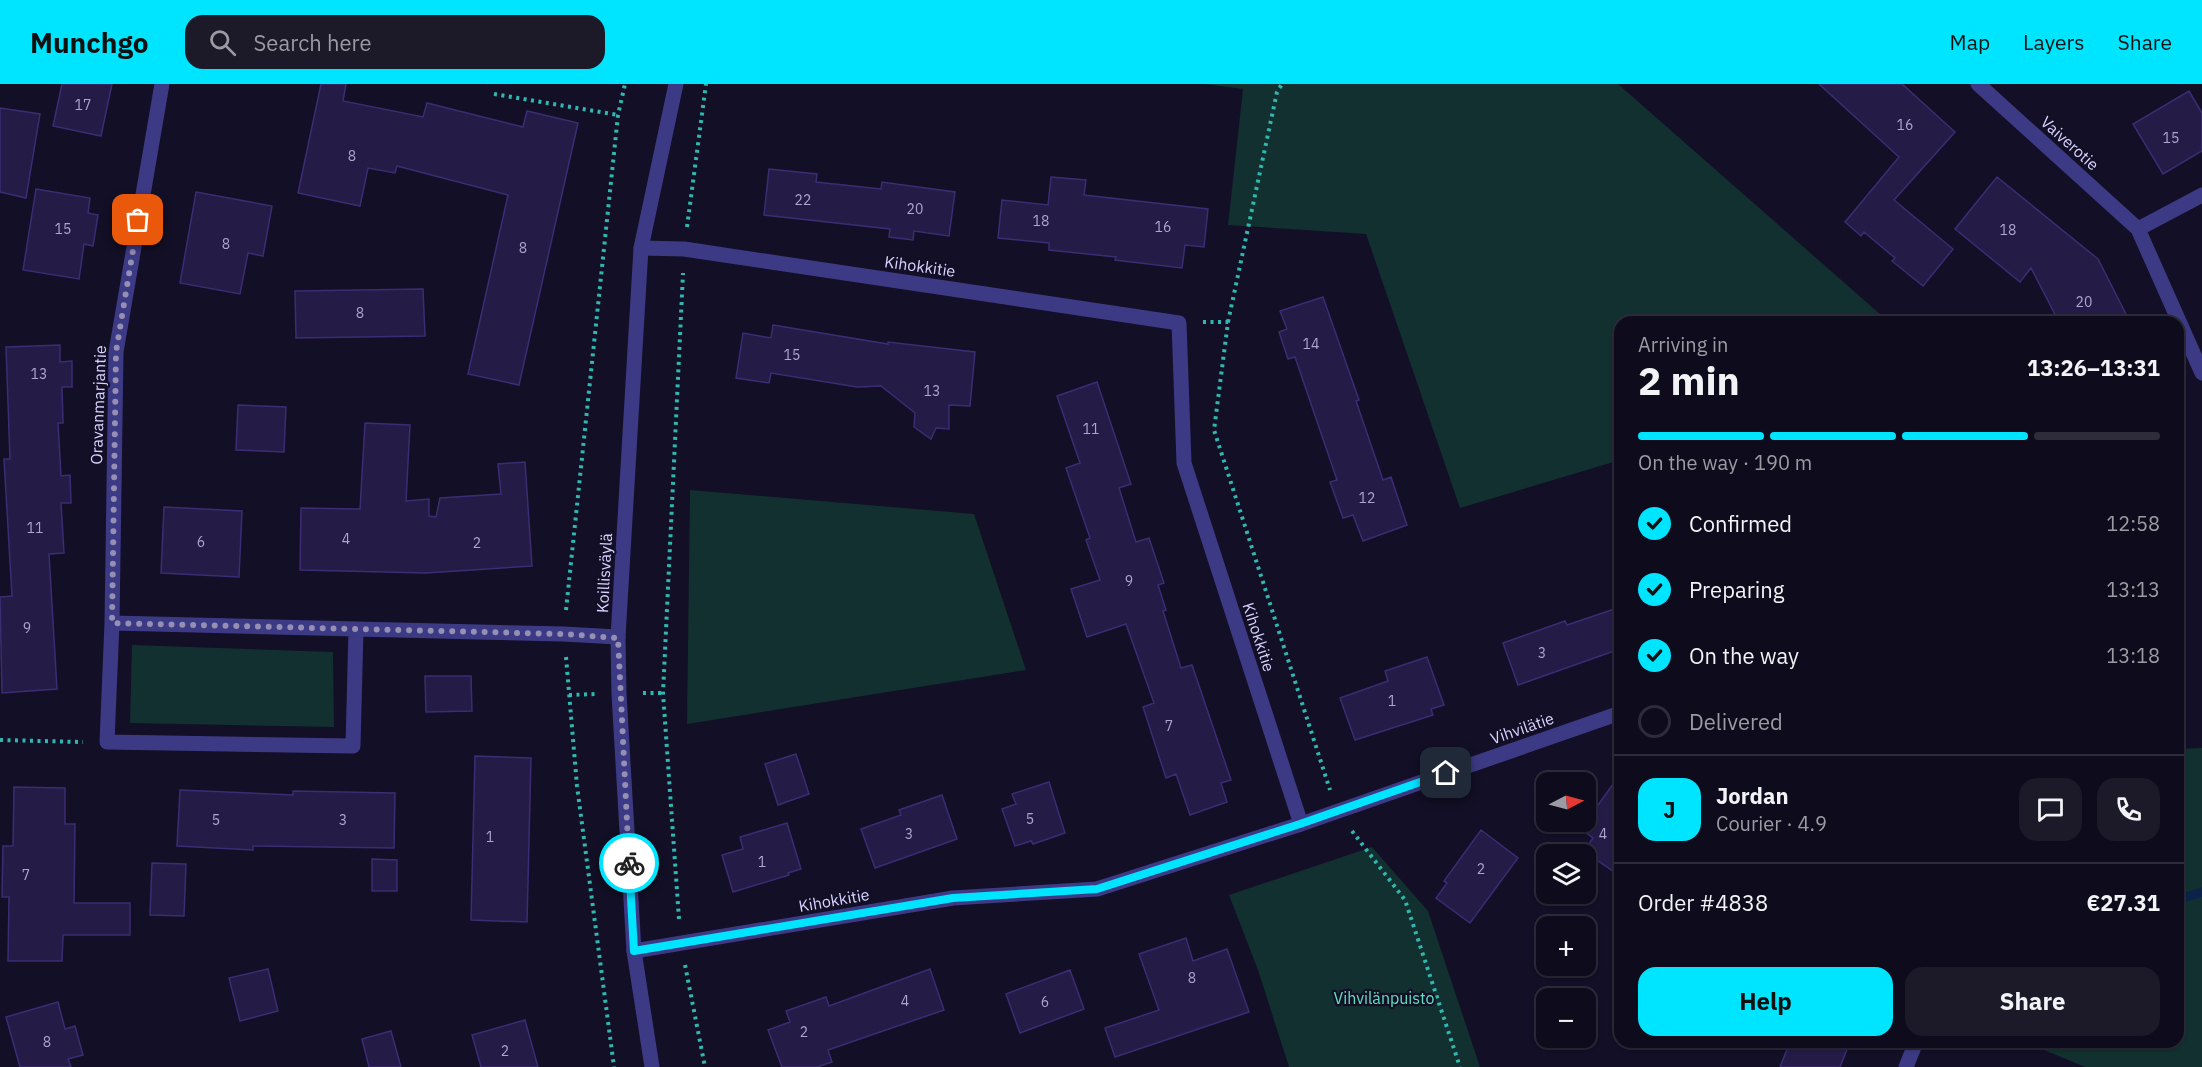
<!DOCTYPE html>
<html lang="en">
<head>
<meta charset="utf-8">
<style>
  :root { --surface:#0e0b1c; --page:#1c1929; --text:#f1f3f6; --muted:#9b9ba3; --line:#2e2b3b; --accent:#00e5ff }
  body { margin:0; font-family:"IBM Plex Sans",sans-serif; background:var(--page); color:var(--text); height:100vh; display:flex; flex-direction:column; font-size:22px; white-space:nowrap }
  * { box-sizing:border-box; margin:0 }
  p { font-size:20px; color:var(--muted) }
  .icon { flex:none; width:33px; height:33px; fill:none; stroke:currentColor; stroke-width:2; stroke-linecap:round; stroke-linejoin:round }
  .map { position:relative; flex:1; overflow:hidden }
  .sheet { position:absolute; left:1614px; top:232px; width:570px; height:732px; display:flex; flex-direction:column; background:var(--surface); border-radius:18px; box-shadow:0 2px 4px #0004,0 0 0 2px var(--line) }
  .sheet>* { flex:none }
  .needle { width:39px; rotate:84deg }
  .controls { position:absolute; left:1536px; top:688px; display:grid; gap:12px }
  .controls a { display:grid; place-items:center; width:60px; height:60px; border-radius:12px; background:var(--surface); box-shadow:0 2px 4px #0004,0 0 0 2px var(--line); font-size:30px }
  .pin { position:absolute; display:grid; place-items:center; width:51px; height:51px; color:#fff; margin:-26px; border-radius:12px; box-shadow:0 3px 9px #0006 }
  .courier { position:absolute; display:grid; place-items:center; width:60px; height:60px; margin:-30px; border:4px solid #00e5ff; border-radius:50%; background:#fff; color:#222; box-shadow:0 2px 8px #0007 }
  .headline em { font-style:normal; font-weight:700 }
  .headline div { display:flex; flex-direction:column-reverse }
  .headline { display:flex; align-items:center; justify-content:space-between; height:102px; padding:0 24px }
  h1 { font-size:39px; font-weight:700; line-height:45px }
  .bar { display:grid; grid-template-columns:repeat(4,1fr); gap:9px 6px; align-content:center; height:72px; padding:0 24px }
  .bar i { height:8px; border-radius:4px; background:var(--line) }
  .bar .on { background:var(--accent) }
  .bar p { grid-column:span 4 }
  .line { display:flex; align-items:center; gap:15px; padding:0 24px; border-top:2px solid var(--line) }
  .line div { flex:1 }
  .round { display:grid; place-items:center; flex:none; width:63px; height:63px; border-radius:18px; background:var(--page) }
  ol { padding:0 24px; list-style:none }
  li { display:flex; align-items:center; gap:18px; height:66px }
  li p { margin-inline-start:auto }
  li .icon { padding:6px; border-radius:50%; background:var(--accent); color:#111; stroke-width:4 }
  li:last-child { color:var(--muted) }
  li i { width:33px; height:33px; border:3px solid var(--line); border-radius:50% }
  .cta { display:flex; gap:12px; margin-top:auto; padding:12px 24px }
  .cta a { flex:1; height:69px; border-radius:18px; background:var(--accent); color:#111; font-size:24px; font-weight:700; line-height:69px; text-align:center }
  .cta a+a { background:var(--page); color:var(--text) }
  header { display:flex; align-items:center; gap:36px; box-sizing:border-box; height:84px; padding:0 30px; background:var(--accent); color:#111 }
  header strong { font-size:28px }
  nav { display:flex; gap:33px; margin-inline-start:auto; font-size:21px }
  .search { width:420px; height:54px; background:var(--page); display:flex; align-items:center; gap:15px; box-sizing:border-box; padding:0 21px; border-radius:18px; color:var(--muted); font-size:22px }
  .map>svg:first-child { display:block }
  .green { fill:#12302f }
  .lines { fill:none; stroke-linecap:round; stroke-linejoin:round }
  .stream { stroke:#0c2248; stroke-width:9 }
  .building { fill:#241b47; stroke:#3b2d73; stroke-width:1.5 }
  .path { stroke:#2fb8b0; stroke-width:4; stroke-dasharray:3 4.5; stroke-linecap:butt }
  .minor { stroke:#3d3a85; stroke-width:15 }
  .tertiary { stroke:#3d3a85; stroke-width:15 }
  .done { stroke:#948fb3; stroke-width:6; stroke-dasharray:0 10.8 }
  .route { stroke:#00e5ff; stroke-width:8 }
  .labels { text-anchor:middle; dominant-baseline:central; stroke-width:4.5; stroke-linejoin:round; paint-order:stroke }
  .number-label { font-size:14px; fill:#aca6d1 }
  .street-label { font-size:16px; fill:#d9d4ff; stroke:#130f26 }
  .park-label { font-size:16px; fill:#5fe0c0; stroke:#130f26 }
</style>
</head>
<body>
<header>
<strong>Munchgo</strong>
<div class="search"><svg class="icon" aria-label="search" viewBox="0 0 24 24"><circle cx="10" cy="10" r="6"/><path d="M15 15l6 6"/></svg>Search here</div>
<nav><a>Map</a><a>Layers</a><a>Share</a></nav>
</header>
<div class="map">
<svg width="2202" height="983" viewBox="0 0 2202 983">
  <rect width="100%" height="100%" fill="#130f26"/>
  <path class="green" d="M 1205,0 L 1618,0 L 1889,238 L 1620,238 L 1620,376 L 1460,424 L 1366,150 L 1228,141 L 1243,5 Z
    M 690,406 L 974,430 L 1026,586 L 687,640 Z
    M 132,561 L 333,568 L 334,643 L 130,639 Z
    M 2202,664 L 2202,983 L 2085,983 L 2027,959 L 2178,958 L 2178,665 Z
    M 1372,763 L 1428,827 L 1480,983 L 1289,983 L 1258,886 L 1229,811 Z"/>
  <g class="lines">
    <path class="stream" d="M 2180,815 L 2202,808"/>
  </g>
  <path class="building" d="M 62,0 L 112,0 L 101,52 L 53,42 Z
    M 321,0 L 346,0 L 343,17 L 423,33 L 427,19 L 523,43 L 527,27 L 578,39 L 519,301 L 468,290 L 508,111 L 397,82 L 395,89 L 368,84 L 360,122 L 298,109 Z
    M 1819,0 L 1902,0 L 1955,48 L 1894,116 L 1953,165 L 1923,202 L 1892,177 L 1895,174 L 1864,148 L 1861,152 L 1845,138 L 1899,73 Z
    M 2189,7 L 2202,29 L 2202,67 L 2163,90 L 2133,40 Z
    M 0,24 L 40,30 L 26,114 L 0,108 Z
    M 769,85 L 817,90 L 816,98 L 881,105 L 882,98 L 955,108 L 949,152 L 914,147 L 913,156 L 889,153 L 890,145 L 764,131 Z
    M 1051,93 L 1086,96 L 1084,111 L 1208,125 L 1204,163 L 1185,161 L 1182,184 L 1115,176 L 1116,173 L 1049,166 L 1049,159 L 998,154 L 1002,116 L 1048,121 Z
    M 1997,93 L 2098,175 L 2130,238 L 2059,238 L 2031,184 L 2020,198 L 1955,145 Z
    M 36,105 L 90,114 L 88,129 L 98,131 L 93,162 L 84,160 L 79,195 L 23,186 Z
    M 196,108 L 272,122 L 263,172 L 248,169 L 240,210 L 180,199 Z
    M 423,205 L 425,252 L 296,254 L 295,207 Z
    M 1323,213 L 1359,316 L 1356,317 L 1383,396 L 1391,393 L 1407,441 L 1363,457 L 1353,431 L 1343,434 L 1330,398 L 1337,396 L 1295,273 L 1288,275 L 1279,248 L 1287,245 L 1280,227 Z
    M 773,241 L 888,260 L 888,258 L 975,268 L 970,322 L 949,321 L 949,345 L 936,344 L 931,355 L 914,343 L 915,329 L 881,302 L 857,303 L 771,289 L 769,299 L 736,294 L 743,249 L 771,254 Z
    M 60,261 L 60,278 L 72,277 L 72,303 L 62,303 L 63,339 L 58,339 L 61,392 L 70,391 L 71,419 L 61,419 L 64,469 L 49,470 L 57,605 L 2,609 L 0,513 L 12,512 L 4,375 L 10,375 L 6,263 Z
    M 1097,298 L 1131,400 L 1119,404 L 1136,458 L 1149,454 L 1164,499 L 1158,501 L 1166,526 L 1163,527 L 1181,584 L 1192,581 L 1231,696 L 1221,699 L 1227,718 L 1190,731 L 1176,690 L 1166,694 L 1143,623 L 1154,619 L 1126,540 L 1087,553 L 1071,505 L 1100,496 L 1086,456 L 1090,454 L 1066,384 L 1080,379 L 1057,312 Z
    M 238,321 L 286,323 L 284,368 L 236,366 Z
    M 365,339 L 410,341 L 406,417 L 429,415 L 429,432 L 436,433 L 440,414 L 501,410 L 498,380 L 525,378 L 532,482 L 426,489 L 300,486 L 301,424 L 360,425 Z
    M 164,423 L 242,427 L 239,493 L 161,489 Z
    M 1620,523 L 1620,565 L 1518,601 L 1503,559 L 1565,537 L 1567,541 Z
    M 1427,573 L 1444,621 L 1431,625 L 1433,631 L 1355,656 L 1340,614 L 1388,597 L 1385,587 Z
    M 425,592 L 471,592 L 472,627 L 426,628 Z
    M 796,670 L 809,710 L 778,721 L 765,680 Z
    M 475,672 L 531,674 L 527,838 L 471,836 Z
    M 1620,690 L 1620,792 L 1584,767 L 1593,754 L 1581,745 Z
    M 1049,698 L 1065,749 L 1033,760 L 1031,757 L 1015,762 L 1002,725 L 1016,720 L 1012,710 Z
    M 14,703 L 65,704 L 65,740 L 75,740 L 74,819 L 130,819 L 130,851 L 63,851 L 62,877 L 8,877 L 9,813 L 2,813 L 3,762 L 13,762 Z
    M 180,706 L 293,711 L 293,707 L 395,709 L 394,764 L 253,762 L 253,766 L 177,762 Z
    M 942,711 L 957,755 L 875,784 L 861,745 L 901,731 L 899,726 Z
    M 787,739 L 801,785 L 788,789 L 789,791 L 733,808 L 722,771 L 743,765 L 740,753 Z
    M 1481,746 L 1518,774 L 1470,839 L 1436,814 L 1447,799 L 1444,797 Z
    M 372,775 L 397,776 L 397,807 L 372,807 Z
    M 152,779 L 186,780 L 184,832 L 150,831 Z
    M 1186,854 L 1193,877 L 1227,865 L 1249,928 L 1115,973 L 1105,944 L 1159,926 L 1139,870 Z
    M 268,885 L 278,927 L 240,937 L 229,894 Z
    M 930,885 L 944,926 L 828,966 L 832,978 L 817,983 L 782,983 L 768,946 L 790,938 L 786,927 L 826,913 L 829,922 Z
    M 1070,886 L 1084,925 L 1020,949 L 1006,910 Z
    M 58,918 L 65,945 L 75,942 L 83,971 L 68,975 L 71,983 L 20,983 L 6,933 Z
    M 525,936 L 538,983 L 481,983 L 472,951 Z
    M 391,947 L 401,983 L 369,983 L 362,955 Z
    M 1790,958 L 1850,958 L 1840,983 L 1780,983 Z"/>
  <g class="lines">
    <path class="path" d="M 494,10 L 618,31
      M 687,143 L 706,0
      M 1203,238 L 1228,238 L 1214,346 L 1330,706
      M 1228,238 L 1277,8 L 1282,0
      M 566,526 L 618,31 L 625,0
      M 566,573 L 577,702 L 614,983
      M 643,609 L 663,609
      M 569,611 L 597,610
      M 0,656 L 83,658
      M 1352,747 L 1405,816 L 1460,983
      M 679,835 L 663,609 L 683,189
      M 685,881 L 705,983"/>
    <path class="minor" d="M 1978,0 L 2138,145 L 2202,289
      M 2138,145 L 2202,111
      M 641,164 L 684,165 L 1179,239 L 1184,379 L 1301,740
      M 112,539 L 116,268 L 162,0
      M 356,545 L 353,662 L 107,658 L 112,539 L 563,550 L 618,553
      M 634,867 L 953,814 L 1097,805 L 1301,740 L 1620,629
      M 1906,983 L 1916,958"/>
    <path class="tertiary" d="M 652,983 L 634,867 L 619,610 L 618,553 L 641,164 L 676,0"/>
  </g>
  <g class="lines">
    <path class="done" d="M 138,136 L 116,268 L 112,539 L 563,550 L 618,554 L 629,779"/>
    <path class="route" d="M 629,779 L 634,867 L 953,814 L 1097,805 L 1300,740 L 1446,689"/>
  </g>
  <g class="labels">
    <g class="number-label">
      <text x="83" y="21">17</text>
      <text x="1905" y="41">16</text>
      <text x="2171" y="54">15</text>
      <text x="352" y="72">8</text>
      <text x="803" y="116">22</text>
      <text x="915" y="125">20</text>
      <text x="1041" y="137">18</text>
      <text x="1163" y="143">16</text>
      <text x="63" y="145">15</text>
      <text x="2008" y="146">18</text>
      <text x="226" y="160">8</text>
      <text x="523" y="164">8</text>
      <text x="2084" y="218">20</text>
      <text x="360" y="229">8</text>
      <text x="1311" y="260">14</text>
      <text x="792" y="271">15</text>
      <text x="39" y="290">13</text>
      <text x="932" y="307">13</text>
      <text x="1091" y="345">11</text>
      <text x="1367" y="414">12</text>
      <text x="35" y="444">11</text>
      <text x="346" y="455">4</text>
      <text x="201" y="458">6</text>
      <text x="477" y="459">2</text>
      <text x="1129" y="497">9</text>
      <text x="27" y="544">9</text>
      <text x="1542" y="569">3</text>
      <text x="1392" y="617">1</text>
      <text x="1169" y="642">7</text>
      <text x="1030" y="735">5</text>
      <text x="216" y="736">5</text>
      <text x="343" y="736">3</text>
      <text x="909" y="750">3</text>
      <text x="1603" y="750">4</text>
      <text x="490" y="753">1</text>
      <text x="762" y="778">1</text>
      <text x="1481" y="785">2</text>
      <text x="26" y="791">7</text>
      <text x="1192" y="894">8</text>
      <text x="905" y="917">4</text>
      <text x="1045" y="918">6</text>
      <text x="804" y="948">2</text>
      <text x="47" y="958">8</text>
      <text x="505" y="967">2</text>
    </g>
    <g class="street-label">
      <text transform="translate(2070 59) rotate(42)">Vaiverotie</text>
      <text transform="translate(920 182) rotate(8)">Kihokkitie</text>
      <text transform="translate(98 321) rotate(-88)">Oravanmarjantie</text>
      <text transform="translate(604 489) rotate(-87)">Koillisväylä</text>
      <text transform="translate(1259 553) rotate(72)">Kihokkitie</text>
      <text transform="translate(1522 644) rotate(-19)">Vihvilätie</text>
      <text transform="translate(834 816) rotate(-10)">Kihokkitie</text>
    </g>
    <g class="park-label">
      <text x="1384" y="914">Vihvilänpuisto</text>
    </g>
  </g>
</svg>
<div class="controls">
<a><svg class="needle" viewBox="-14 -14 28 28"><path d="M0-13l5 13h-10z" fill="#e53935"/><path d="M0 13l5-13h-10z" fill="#9b9ba3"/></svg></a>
<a><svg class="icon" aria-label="layers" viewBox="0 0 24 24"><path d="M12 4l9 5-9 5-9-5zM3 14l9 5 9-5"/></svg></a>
<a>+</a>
<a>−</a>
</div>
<div class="pin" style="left:138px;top:136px;background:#ea580c"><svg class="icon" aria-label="bag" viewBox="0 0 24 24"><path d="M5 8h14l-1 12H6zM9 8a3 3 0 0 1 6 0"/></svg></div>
<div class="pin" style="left:1446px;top:689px;background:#1f2937"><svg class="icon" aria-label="home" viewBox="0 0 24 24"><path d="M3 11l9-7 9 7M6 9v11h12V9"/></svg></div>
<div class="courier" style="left:629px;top:779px"><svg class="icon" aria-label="bike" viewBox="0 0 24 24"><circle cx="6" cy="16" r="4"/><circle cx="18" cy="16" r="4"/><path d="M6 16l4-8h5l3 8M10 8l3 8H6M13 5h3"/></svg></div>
<section class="sheet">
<div class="headline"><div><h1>2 min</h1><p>Arriving in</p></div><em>13:26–13:31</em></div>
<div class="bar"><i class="on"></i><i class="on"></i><i class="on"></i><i></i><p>On the way · 190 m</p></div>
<ol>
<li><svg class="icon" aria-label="check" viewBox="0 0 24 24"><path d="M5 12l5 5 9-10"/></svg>Confirmed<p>12:58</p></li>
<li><svg class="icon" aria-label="check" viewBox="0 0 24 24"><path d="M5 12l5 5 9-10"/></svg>Preparing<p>13:13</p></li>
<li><svg class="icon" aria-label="check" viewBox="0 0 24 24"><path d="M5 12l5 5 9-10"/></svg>On the way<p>13:18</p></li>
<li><i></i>Delivered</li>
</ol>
<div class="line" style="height:108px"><b class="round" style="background:var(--accent);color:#111">J</b><div><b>Jordan</b><p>Courier · 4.9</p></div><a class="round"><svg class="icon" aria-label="chat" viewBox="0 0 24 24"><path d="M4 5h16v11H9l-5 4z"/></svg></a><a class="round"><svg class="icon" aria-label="phone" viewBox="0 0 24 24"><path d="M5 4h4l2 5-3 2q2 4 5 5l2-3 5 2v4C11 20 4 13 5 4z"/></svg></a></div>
<div class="line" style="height:78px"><div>Order #4838</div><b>€27.31</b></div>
<div class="cta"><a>Help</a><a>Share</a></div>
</section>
</div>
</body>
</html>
